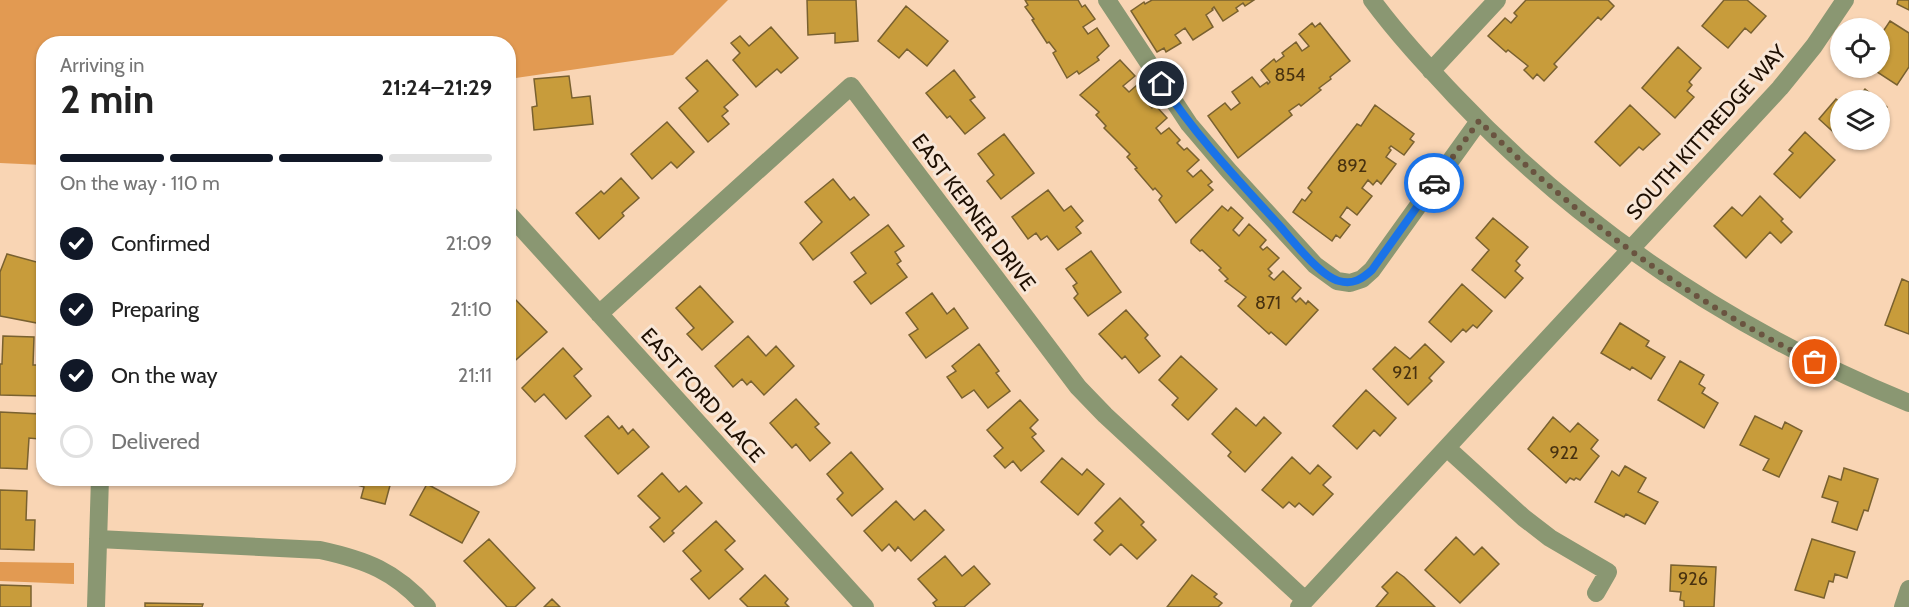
<!DOCTYPE html>
<html lang="en">
<head>
<meta charset="utf-8">
<style>
  :root { --surface:#fff; --page:#f6f6f6; --text:#222; --muted:#767676; --line:#e0e0e0; --accent:#111827 }
  body { margin:0; font-family:Cabin,sans-serif; background:var(--page); color:var(--text); height:100vh; display:flex; flex-direction:column; font-size:22px; white-space:nowrap }
  * { box-sizing:border-box; margin:0 }
  p { font-size:20px; color:var(--muted) }
  .icon { flex:none; width:33px; height:33px; fill:none; stroke:currentColor; stroke-width:2; stroke-linecap:round; stroke-linejoin:round }
  .map { position:relative; flex:1; overflow:hidden }
  .drawer { position:absolute; left:36px; top:36px; width:480px; height:450px; display:flex; flex-direction:column; background:var(--surface); border-radius:24px; box-shadow:0 2px 4px #0004 }
  .drawer>* { flex:none }
  .controls { position:absolute; left:1830px; top:18px; display:grid; gap:12px }
  .controls a { display:grid; place-items:center; width:60px; height:60px; border-radius:50%; background:var(--surface); box-shadow:0 2px 4px #0004; font-size:30px }
  .pin { position:absolute; display:grid; place-items:center; width:51px; height:51px; color:#fff; margin:-26px; border:3px solid #fff; border-radius:50%; box-shadow:0 2px 6px #0007 }
  .courier { position:absolute; display:grid; place-items:center; width:60px; height:60px; margin:-30px; border:4px solid #1a73e8; border-radius:50%; background:#fff; color:#222; box-shadow:0 2px 8px #0007 }
  .summary em { font-style:normal; font-weight:800 }
  .summary div { display:flex; flex-direction:column-reverse }
  .summary { display:flex; align-items:center; justify-content:space-between; height:102px; padding:0 24px }
  h1 { font-size:39px; font-weight:800; line-height:45px }
  .bar { display:grid; grid-template-columns:repeat(4,1fr); gap:9px 6px; align-content:center; height:72px; padding:0 24px }
  .bar i { height:8px; border-radius:4px; background:var(--line) }
  .bar .on { background:var(--accent) }
  .bar p { grid-column:span 4 }
  ol { padding:0 24px; list-style:none }
  li { display:flex; align-items:center; gap:18px; height:66px }
  li p { margin-inline-start:auto }
  li .icon { padding:6px; border-radius:50%; background:var(--accent); color:#fff; stroke-width:4 }
  li:last-child { color:var(--muted) }
  li i { width:33px; height:33px; border:3px solid var(--line); border-radius:50% }
  .map>svg:first-child { display:block }
  .green { fill:#e29a52 }
  .building { fill:#c89c3b; stroke:#796130; stroke-width:1.5 }
  .lines { fill:none; stroke-linecap:round; stroke-linejoin:round }
  .minor { stroke:#8a9772; stroke-width:18 }
  .done { stroke:#6a5440; stroke-width:6; stroke-dasharray:0 10.8 }
  .route { stroke:#1a73e8; stroke-width:8 }
  .labels { text-anchor:middle; dominant-baseline:central; stroke-width:6; stroke-linejoin:round; paint-order:stroke }
  .number-label { font-size:18px; fill:#483210 }
  .street-label { font-size:21px; fill:#1d0e01; stroke:#f8e6d6 }
</style>
</head>
<body>
<div class="map">
<svg width="1909" height="607" viewBox="0 0 1909 607">
  <rect width="100%" height="100%" fill="#f9d5b4"/>
  <path class="green" d="M 0,0 L 728,0 L 673,55 L 509,79 L 508,44 L 44,44 L 43,165 L 0,163 Z
    M 0,562 L 74,563 L 74,584 L 0,581 Z"/>
  <path class="building" d="M 807,0 L 856,0 L 858,41 L 835,43 L 835,33 L 808,35 Z
    M 1025,0 L 1078,0 L 1082,7 L 1085,5 L 1095,19 L 1083,27 L 1088,34 L 1097,28 L 1109,46 L 1097,57 L 1099,60 L 1079,74 L 1077,71 L 1067,78 L 1053,53 L 1056,51 L 1049,42 L 1047,43 L 1032,20 L 1034,19 L 1025,7 L 1028,5 Z
    M 1152,0 L 1254,0 L 1245,6 L 1243,3 L 1236,8 L 1238,11 L 1223,21 L 1214,7 L 1212,9 L 1213,10 L 1206,15 L 1213,27 L 1193,40 L 1185,28 L 1175,35 L 1181,43 L 1166,52 L 1164,48 L 1157,52 L 1131,11 L 1144,2 L 1145,4 Z
    M 1526,0 L 1608,0 L 1614,6 L 1601,20 L 1598,17 L 1554,64 L 1557,67 L 1544,81 L 1537,74 L 1533,79 L 1524,70 L 1528,66 L 1508,50 L 1506,52 L 1488,36 L 1505,18 L 1511,23 L 1517,16 L 1514,13 Z
    M 1724,0 L 1747,0 L 1766,16 L 1751,33 L 1745,28 L 1728,48 L 1702,26 Z
    M 1898,0 L 1909,0 L 1909,10 L 1897,4 Z
    M 906,6 L 948,41 L 927,66 L 907,49 L 899,58 L 878,41 Z
    M 1890,21 L 1909,33 L 1909,67 L 1897,85 L 1871,68 L 1880,68 L 1880,36 Z
    M 1312,23 L 1315,27 L 1320,23 L 1350,61 L 1330,77 L 1331,79 L 1319,88 L 1321,90 L 1301,106 L 1299,104 L 1289,111 L 1292,115 L 1238,158 L 1208,116 L 1225,103 L 1231,110 L 1240,103 L 1232,92 L 1252,77 L 1260,87 L 1267,82 L 1268,84 L 1270,82 L 1261,70 L 1274,59 L 1276,62 L 1284,56 L 1282,53 L 1296,42 L 1302,51 L 1309,46 L 1299,34 Z
    M 771,27 L 798,58 L 781,73 L 777,69 L 756,87 L 733,60 L 740,53 L 731,43 L 740,36 L 749,46 Z
    M 1678,47 L 1701,68 L 1689,82 L 1692,85 L 1687,91 L 1694,97 L 1675,118 L 1642,88 Z
    M 707,60 L 738,95 L 724,107 L 728,111 L 722,116 L 729,124 L 708,142 L 679,108 L 698,91 L 686,78 Z
    M 1120,60 L 1135,76 L 1123,86 L 1129,92 L 1137,85 L 1149,98 L 1145,101 L 1152,108 L 1155,105 L 1167,118 L 1156,128 L 1161,134 L 1169,128 L 1180,140 L 1177,143 L 1184,150 L 1187,148 L 1199,160 L 1187,171 L 1193,177 L 1201,170 L 1212,182 L 1208,185 L 1213,190 L 1176,223 L 1159,200 L 1162,196 L 1155,188 L 1153,190 L 1135,169 L 1137,168 L 1127,157 L 1130,154 L 1104,128 L 1106,126 L 1096,115 L 1099,112 L 1080,95 Z
    M 954,70 L 975,97 L 970,100 L 985,118 L 965,134 L 950,116 L 947,118 L 926,93 Z
    M 569,76 L 572,98 L 590,96 L 593,124 L 534,130 L 532,107 L 537,106 L 534,79 Z
    M 1865,89 L 1887,107 L 1880,116 L 1880,100 L 1856,100 Z
    M 1836,99 L 1840,102 L 1840,138 L 1819,119 Z
    M 1375,105 L 1414,134 L 1410,139 L 1414,142 L 1404,155 L 1391,146 L 1389,148 L 1391,150 L 1386,157 L 1396,164 L 1381,184 L 1377,180 L 1373,185 L 1368,180 L 1362,188 L 1372,196 L 1357,215 L 1347,207 L 1340,217 L 1350,225 L 1340,238 L 1336,235 L 1332,241 L 1293,212 L 1302,199 L 1305,201 L 1312,192 L 1308,188 L 1357,124 L 1361,126 Z
    M 1630,105 L 1660,134 L 1643,150 L 1639,147 L 1620,166 L 1595,142 Z
    M 667,122 L 694,152 L 677,168 L 671,162 L 652,179 L 631,154 Z
    M 1805,132 L 1835,160 L 1800,198 L 1774,174 L 1793,153 L 1789,150 Z
    M 1004,134 L 1034,173 L 1001,199 L 987,181 L 994,175 L 978,154 Z
    M 1843,140 L 1860,140 L 1853,148 Z
    M 621,178 L 639,198 L 622,213 L 624,216 L 599,239 L 576,213 L 601,191 L 604,194 Z
    M 833,179 L 850,200 L 854,197 L 869,215 L 813,260 L 800,243 L 822,222 L 805,202 Z
    M 1048,190 L 1064,211 L 1071,206 L 1083,221 L 1076,227 L 1081,233 L 1058,250 L 1047,236 L 1041,240 L 1036,233 L 1028,239 L 1012,217 Z
    M 1760,196 L 1783,219 L 1781,221 L 1792,232 L 1781,243 L 1770,232 L 1746,258 L 1714,226 L 1732,207 L 1742,216 Z
    M 1222,206 L 1228,211 L 1231,207 L 1243,218 L 1233,230 L 1239,236 L 1249,224 L 1266,240 L 1260,247 L 1263,250 L 1267,247 L 1279,258 L 1268,269 L 1272,273 L 1269,276 L 1274,280 L 1283,271 L 1301,288 L 1292,298 L 1296,302 L 1300,298 L 1306,304 L 1308,301 L 1318,310 L 1286,345 L 1271,332 L 1269,334 L 1238,306 L 1246,297 L 1225,281 L 1228,279 L 1219,270 L 1221,268 L 1202,250 L 1200,251 L 1191,243 L 1191,240 Z
    M 1493,218 L 1528,247 L 1516,261 L 1520,265 L 1515,271 L 1523,278 L 1505,298 L 1472,270 L 1489,250 L 1476,238 Z
    M 888,225 L 904,246 L 895,252 L 901,261 L 897,264 L 907,277 L 871,304 L 854,282 L 866,273 L 851,253 Z
    M 1091,251 L 1121,292 L 1088,316 L 1074,298 L 1078,294 L 1073,286 L 1077,283 L 1066,269 Z
    M 7,254 L 44,264 L 42,324 L 0,316 L 0,272 Z
    M 1902,279 L 1909,282 L 1909,334 L 1885,325 Z
    M 1462,284 L 1492,311 L 1477,328 L 1473,325 L 1466,332 L 1463,329 L 1451,342 L 1429,322 Z
    M 700,286 L 733,322 L 702,350 L 687,334 L 694,328 L 676,308 Z
    M 932,293 L 947,314 L 954,308 L 968,328 L 926,358 L 909,335 L 918,329 L 906,313 Z
    M 513,297 L 547,332 L 508,367 L 508,301 Z
    M 1126,310 L 1148,335 L 1145,338 L 1160,356 L 1139,373 L 1125,356 L 1122,359 L 1099,334 Z
    M 1620,323 L 1649,341 L 1646,346 L 1665,357 L 1651,379 L 1632,367 L 1630,370 L 1601,353 Z
    M 3,336 L 34,337 L 33,365 L 42,365 L 41,396 L 0,395 L 0,364 L 2,364 Z
    M 748,336 L 766,356 L 776,346 L 794,366 L 764,395 L 751,381 L 747,385 L 742,379 L 733,387 L 715,366 Z
    M 979,344 L 999,371 L 996,373 L 1010,391 L 988,408 L 974,390 L 962,398 L 947,377 L 956,371 L 952,366 Z
    M 1425,344 L 1444,362 L 1429,378 L 1432,381 L 1408,405 L 1373,369 L 1395,347 L 1410,359 Z
    M 563,348 L 582,369 L 574,376 L 591,396 L 566,419 L 544,394 L 535,402 L 522,388 Z
    M 1181,356 L 1217,389 L 1188,420 L 1172,405 L 1178,398 L 1159,380 Z
    M 1680,361 L 1704,375 L 1699,384 L 1705,388 L 1702,393 L 1718,403 L 1704,428 L 1658,400 Z
    M 1366,390 L 1396,418 L 1380,436 L 1374,430 L 1357,449 L 1333,426 Z
    M 796,399 L 819,424 L 815,427 L 830,443 L 810,461 L 796,444 L 792,448 L 770,423 Z
    M 1020,400 L 1038,420 L 1030,428 L 1036,434 L 1032,437 L 1044,451 L 1021,471 L 1013,461 L 1005,468 L 994,456 L 1003,448 L 987,430 Z
    M 1236,408 L 1256,426 L 1264,417 L 1281,433 L 1245,472 L 1228,456 L 1231,452 L 1212,434 Z
    M 0,412 L 41,414 L 39,439 L 29,438 L 27,469 L 0,468 Z
    M 608,416 L 619,429 L 622,426 L 628,434 L 633,429 L 649,447 L 618,474 L 585,436 Z
    M 1755,416 L 1782,429 L 1785,422 L 1802,431 L 1779,477 L 1763,470 L 1769,459 L 1740,445 Z
    M 1553,417 L 1570,432 L 1578,423 L 1598,440 L 1591,449 L 1599,456 L 1580,480 L 1576,478 L 1574,480 L 1570,478 L 1566,483 L 1528,449 Z
    M 851,452 L 883,489 L 852,516 L 837,499 L 843,493 L 827,474 Z
    M 1292,457 L 1310,474 L 1318,465 L 1331,477 L 1323,485 L 1333,494 L 1313,515 L 1299,503 L 1295,507 L 1289,502 L 1283,508 L 1262,490 Z
    M 1062,458 L 1082,475 L 1087,469 L 1104,484 L 1078,515 L 1041,482 Z
    M 1625,466 L 1646,478 L 1638,492 L 1658,502 L 1645,524 L 1626,514 L 1624,517 L 1595,502 L 1612,471 L 1619,476 Z
    M 1844,468 L 1878,479 L 1868,511 L 1864,510 L 1857,530 L 1832,522 L 1838,502 L 1822,497 L 1829,476 L 1841,480 Z
    M 662,473 L 679,492 L 686,486 L 702,503 L 672,531 L 674,533 L 664,542 L 650,527 L 660,518 L 638,496 Z
    M 247,478 L 307,478 L 307,484 L 247,483 Z
    M 335,478 L 392,478 L 385,504 L 361,498 L 364,487 Z
    M 427,484 L 479,512 L 462,543 L 410,515 Z
    M 0,490 L 27,491 L 26,520 L 35,520 L 34,550 L 0,549 Z
    M 1120,498 L 1144,522 L 1141,525 L 1156,540 L 1137,559 L 1121,544 L 1110,555 L 1094,540 L 1103,531 L 1095,523 Z
    M 896,501 L 914,520 L 925,510 L 944,530 L 911,561 L 898,547 L 895,551 L 889,544 L 882,551 L 864,531 Z
    M 716,521 L 735,541 L 725,550 L 743,569 L 709,599 L 691,579 L 701,571 L 683,551 Z
    M 1456,537 L 1474,555 L 1482,547 L 1499,564 L 1460,603 L 1425,570 Z
    M 489,539 L 535,588 L 515,607 L 507,607 L 464,561 Z
    M 1812,539 L 1855,552 L 1847,578 L 1835,574 L 1833,582 L 1829,581 L 1824,598 L 1795,590 Z
    M 945,556 L 962,576 L 974,566 L 990,584 L 964,607 L 936,607 L 933,603 L 937,600 L 918,579 Z
    M 1671,565 L 1716,567 L 1714,607 L 1684,607 L 1684,601 L 1680,600 L 1681,592 L 1670,591 Z
    M 1397,572 L 1404,577 L 1435,607 L 1376,607 L 1388,593 L 1382,587 Z
    M 765,575 L 788,599 L 785,603 L 789,607 L 748,607 L 740,599 Z
    M 1192,575 L 1217,594 L 1214,597 L 1222,603 L 1218,607 L 1167,607 Z
    M 0,585 L 31,586 L 31,607 L 0,607 Z
    M 552,599 L 560,607 L 544,607 Z
    M 145,603 L 203,604 L 202,607 L 145,607 Z"/>
  <g class="lines">
    <path class="minor" d="M 1107,0 L 1189,124 L 1229,171 L 1315,265 L 1337,281 L 1350,283 L 1362,279 L 1372,270 L 1479,121
      M 1372,0 C 1397,34 1426,65 1455,96 C 1584,232 1736,332 1909,403
      M 1431,71 L 1497,0
      M 508,213 L 865,607
      M 599,314 L 851,86 L 1078,387 L 1105,415 L 1305,600
      M 1447,448 L 1524,518 L 1550,538 L 1608,572 L 1596,593
      M 98,539 L 320,550 C 366,560 395,571 427,607
      M 96,607 L 100,478
      M 1299,607 L 1780,88 L 1814,46 L 1845,0
      M 1903,607 L 1909,589"/>
  </g>
  <g class="lines">
    <path class="done" d="M 1434,183 L 1479,121 C 1578,218 1690,302 1815,362"/>
    <path class="route" d="M 1162,84 C 1196,136 1238,180 1279,225 C 1293,241 1320,276 1339,281 C 1353,285 1362,279 1372,270 L 1434,183"/>
  </g>
  <g class="labels">
    <g class="number-label">
      <text x="1290" y="75">854</text>
      <text x="1352" y="166">892</text>
      <text x="1268" y="303">871</text>
      <text x="1405" y="373">921</text>
      <text x="1564" y="453">922</text>
      <text x="1693" y="579">926</text>
    </g>
    <g class="street-label">
      <text transform="translate(1706 132) rotate(-48)">SOUTH KITTREDGE WAY</text>
      <text transform="translate(974 212) rotate(53)">EAST KEPNER DRIVE</text>
      <text transform="translate(703 395) rotate(48)">EAST FORD PLACE</text>
    </g>
  </g>
</svg>
<div class="controls">
<a><svg class="icon" aria-label="locate" viewBox="0 0 24 24"><circle cx="12" cy="12" r="6"/><path d="M12 2v4M12 18v4M2 12h4M18 12h4"/></svg></a>
<a><svg class="icon" aria-label="layers" viewBox="0 0 24 24"><path d="M12 4l9 5-9 5-9-5zM3 14l9 5 9-5"/></svg></a>
</div>
<div class="pin" style="left:1815px;top:362px;background:#ea580c"><svg class="icon" aria-label="bag" viewBox="0 0 24 24"><path d="M5 8h14l-1 12H6zM9 8a3 3 0 0 1 6 0"/></svg></div>
<div class="pin" style="left:1162px;top:84px;background:#1f2937"><svg class="icon" aria-label="home" viewBox="0 0 24 24"><path d="M3 11l9-7 9 7M6 9v11h12V9"/></svg></div>
<div class="courier" style="left:1434px;top:183px"><svg class="icon" aria-label="car" viewBox="0 0 24 24"><path d="M5 17H2v-5l4-1 3-4h7l3 4 3 1v5h-3M9 17h6M6 11h13"/><circle cx="7" cy="17" r="2"/><circle cx="17" cy="17" r="2"/></svg></div>
<section class="drawer">
<div class="summary"><div><h1>2 min</h1><p>Arriving in</p></div><em>21:24–21:29</em></div>
<div class="bar"><i class="on"></i><i class="on"></i><i class="on"></i><i></i><p>On the way · 110 m</p></div>
<ol>
<li><svg class="icon" aria-label="check" viewBox="0 0 24 24"><path d="M5 12l5 5 9-10"/></svg>Confirmed<p>21:09</p></li>
<li><svg class="icon" aria-label="check" viewBox="0 0 24 24"><path d="M5 12l5 5 9-10"/></svg>Preparing<p>21:10</p></li>
<li><svg class="icon" aria-label="check" viewBox="0 0 24 24"><path d="M5 12l5 5 9-10"/></svg>On the way<p>21:11</p></li>
<li><i></i>Delivered</li>
</ol>
</section>
</div>
</body>
</html>
